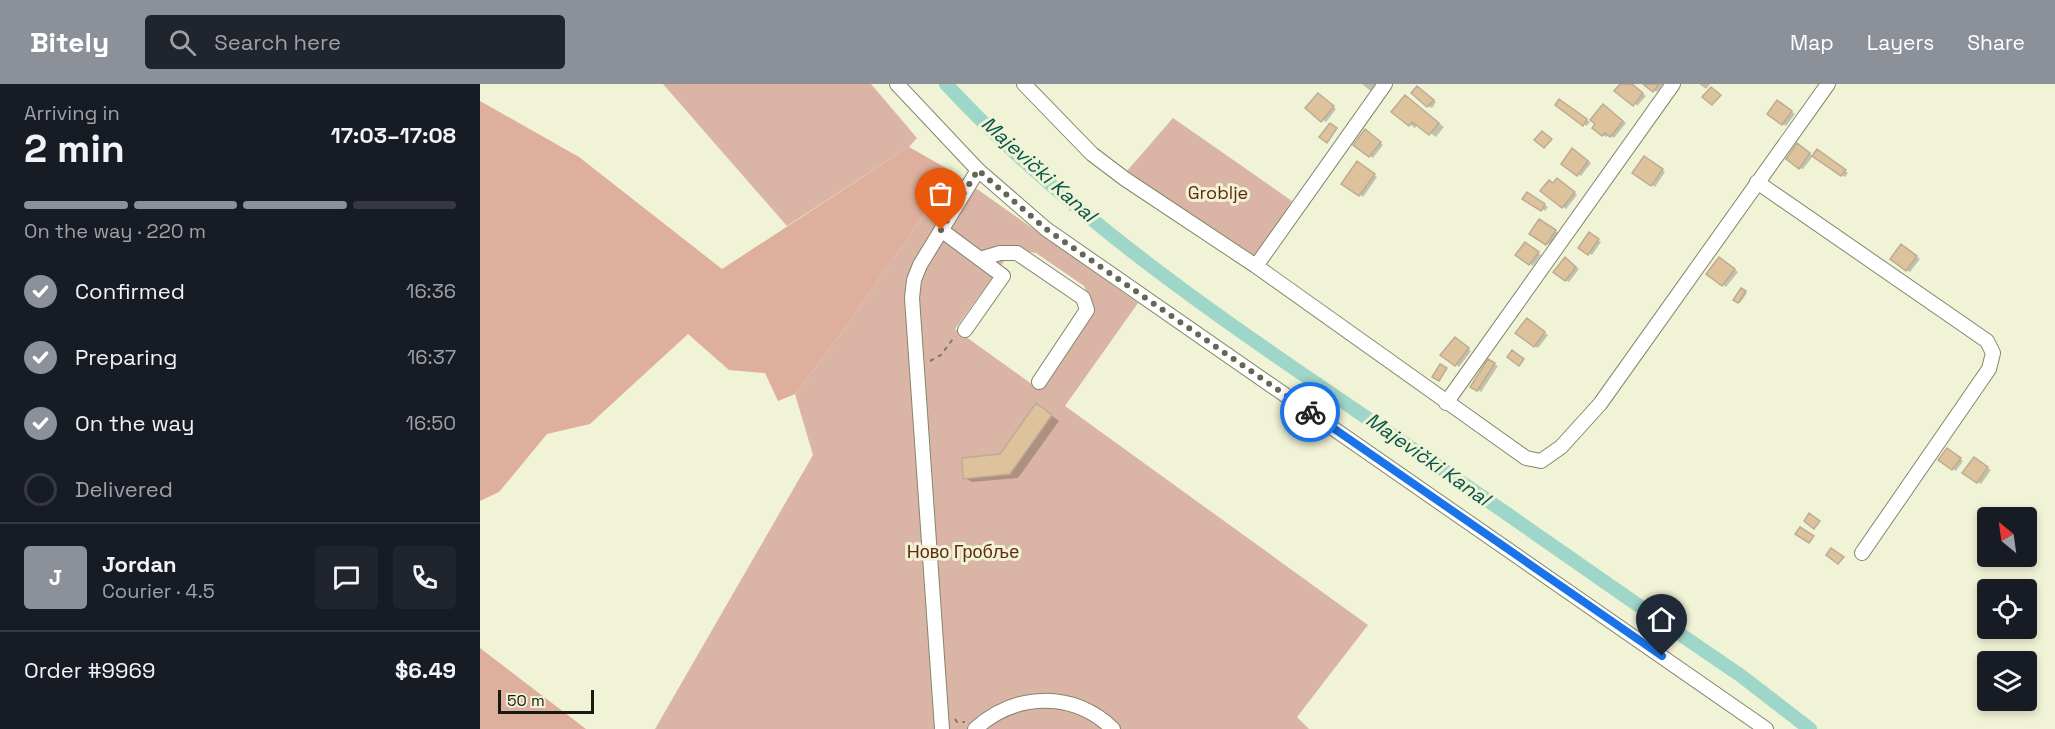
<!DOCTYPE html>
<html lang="en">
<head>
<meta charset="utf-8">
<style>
  :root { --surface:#171b24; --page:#20242c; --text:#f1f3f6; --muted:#9ea1a6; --line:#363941; --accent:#8c9099 }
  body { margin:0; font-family:"Space Grotesk",sans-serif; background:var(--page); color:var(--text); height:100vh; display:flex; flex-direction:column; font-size:22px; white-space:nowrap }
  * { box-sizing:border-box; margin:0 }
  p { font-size:20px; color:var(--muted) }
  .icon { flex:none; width:33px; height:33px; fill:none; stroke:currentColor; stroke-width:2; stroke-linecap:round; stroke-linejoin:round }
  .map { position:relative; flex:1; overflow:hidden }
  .panel { display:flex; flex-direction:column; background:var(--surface); width:480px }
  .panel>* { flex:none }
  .needle { width:39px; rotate:331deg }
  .buttons { position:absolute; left:1497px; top:423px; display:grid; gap:12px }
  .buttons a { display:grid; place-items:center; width:60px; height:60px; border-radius:6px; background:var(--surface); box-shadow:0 3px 9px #0003; font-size:30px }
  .scale { position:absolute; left:18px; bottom:15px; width:96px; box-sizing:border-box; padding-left:6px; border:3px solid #191a0f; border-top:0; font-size:16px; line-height:21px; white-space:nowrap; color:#191a0f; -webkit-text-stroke:4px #f1f3d6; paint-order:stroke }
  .pin { position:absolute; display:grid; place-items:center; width:51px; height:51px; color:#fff; margin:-62px -26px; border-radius:50% 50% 50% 0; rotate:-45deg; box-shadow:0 0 6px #0007 }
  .pin .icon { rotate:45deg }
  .courier { position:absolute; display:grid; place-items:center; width:60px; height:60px; margin:-30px; border:4px solid #1a73e8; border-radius:50%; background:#fff; color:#222; box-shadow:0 2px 8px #0007 }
  .summary em { font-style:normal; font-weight:600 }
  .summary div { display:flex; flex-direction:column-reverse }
  .summary { display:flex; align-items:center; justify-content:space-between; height:102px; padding:0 24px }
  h1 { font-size:39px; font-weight:600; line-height:45px }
  .bar { display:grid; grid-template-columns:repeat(4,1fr); gap:9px 6px; align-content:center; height:72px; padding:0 24px }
  .bar i { height:8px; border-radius:4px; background:var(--line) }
  .bar .on { background:var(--accent) }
  .bar p { grid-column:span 4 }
  .line { display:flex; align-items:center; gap:15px; padding:0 24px; border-top:2px solid var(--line) }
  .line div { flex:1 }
  .round { display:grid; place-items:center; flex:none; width:63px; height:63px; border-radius:6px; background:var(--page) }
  ol { padding:0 24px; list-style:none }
  li { display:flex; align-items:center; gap:18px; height:66px }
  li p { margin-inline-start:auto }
  li .icon { padding:6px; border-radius:50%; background:var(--accent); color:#fff; stroke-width:4 }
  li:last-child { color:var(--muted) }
  li i { width:33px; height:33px; border:3px solid var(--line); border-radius:50% }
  header { display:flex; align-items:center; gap:36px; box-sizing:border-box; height:84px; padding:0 30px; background:var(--accent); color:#fff }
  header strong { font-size:28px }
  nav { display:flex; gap:33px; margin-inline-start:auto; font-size:21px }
  .search { width:420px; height:54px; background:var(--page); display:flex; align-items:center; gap:15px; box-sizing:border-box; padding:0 21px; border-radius:6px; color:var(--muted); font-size:22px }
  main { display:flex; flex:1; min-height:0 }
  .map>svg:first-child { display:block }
  .green { fill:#dab4a4; fill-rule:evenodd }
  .forest { fill:#deaf9d }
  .shadow { fill:#0003 }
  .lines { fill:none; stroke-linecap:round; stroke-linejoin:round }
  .canal { stroke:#9ed6c9; stroke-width:14 }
  .building { fill:#ddc29b; stroke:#bcac94; stroke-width:1.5 }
  .minor-casing { stroke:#85866c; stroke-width:16 }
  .path { stroke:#7b7c69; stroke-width:2; stroke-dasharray:4.5 4.5; stroke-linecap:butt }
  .minor { stroke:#fff; stroke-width:14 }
  .done { stroke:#656655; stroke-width:6; stroke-dasharray:0 10.8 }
  .route { stroke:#1a73e8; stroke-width:8 }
  .labels { text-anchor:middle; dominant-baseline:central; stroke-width:6; stroke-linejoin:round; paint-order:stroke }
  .park-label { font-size:18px; fill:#62290f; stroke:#f1f3d6 }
  .water-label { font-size:20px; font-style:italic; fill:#06564a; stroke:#f1f3d6 }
</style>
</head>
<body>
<header>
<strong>Bitely</strong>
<div class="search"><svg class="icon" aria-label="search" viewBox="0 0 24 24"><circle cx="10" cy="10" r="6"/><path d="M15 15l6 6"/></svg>Search here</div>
<nav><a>Map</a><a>Layers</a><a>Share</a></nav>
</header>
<main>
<section class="panel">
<div class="summary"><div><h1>2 min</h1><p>Arriving in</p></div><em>17:03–17:08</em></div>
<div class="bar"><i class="on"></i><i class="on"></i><i class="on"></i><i></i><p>On the way · 220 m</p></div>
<ol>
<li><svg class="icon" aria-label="check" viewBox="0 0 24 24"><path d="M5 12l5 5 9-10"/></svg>Confirmed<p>16:36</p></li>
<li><svg class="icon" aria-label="check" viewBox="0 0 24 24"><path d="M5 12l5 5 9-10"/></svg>Preparing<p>16:37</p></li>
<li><svg class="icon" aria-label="check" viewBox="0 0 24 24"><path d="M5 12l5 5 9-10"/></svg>On the way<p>16:50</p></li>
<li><i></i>Delivered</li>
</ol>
<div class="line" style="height:108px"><b class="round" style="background:var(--accent);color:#fff">J</b><div><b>Jordan</b><p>Courier · 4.5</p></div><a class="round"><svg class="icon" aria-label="chat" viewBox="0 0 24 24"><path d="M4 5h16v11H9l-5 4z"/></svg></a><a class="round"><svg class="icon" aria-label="phone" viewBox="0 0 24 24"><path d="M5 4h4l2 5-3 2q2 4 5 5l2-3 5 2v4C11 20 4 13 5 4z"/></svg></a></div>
<div class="line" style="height:78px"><div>Order #9969</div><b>$6.49</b></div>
</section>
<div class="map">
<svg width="1575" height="645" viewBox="0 0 1575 645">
  <rect width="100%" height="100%" fill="#f1f3d6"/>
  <path class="green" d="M 183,0 L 391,0 L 437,54 L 429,63 L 307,142 Z
    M 693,34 L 812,117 L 774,175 L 647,87 Z
    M 473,88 L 658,219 L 585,322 L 888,541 L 817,633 L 829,645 L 175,645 L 333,371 L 315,310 L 370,237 ZM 533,165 L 556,169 L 604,202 L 615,227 L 560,306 L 475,245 Z"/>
  <path class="forest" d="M 0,17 L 99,73 L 242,185 L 429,63 L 473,88 L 370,237 L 315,310 L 298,317 L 285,289 L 249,286 L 208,250 L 110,340 L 67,350 L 19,408 L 0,417 Z
    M 0,564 L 106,645 L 107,645 L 0,645 Z"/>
  <path class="shadow" d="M 882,0 L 898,0 L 892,8 Z
    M 1142,0 L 1151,0 L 1166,12 L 1157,22 Z
    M 1165,0 L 1183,0 L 1177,8 Z
    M 1219,0 L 1230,0 L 1226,5 Z
    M 941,5 L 956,18 L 952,24 L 948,22 Z
    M 841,13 L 856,25 L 846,38 L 827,24 Z
    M 930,17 L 964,43 L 956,53 L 938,40 L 935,44 L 930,40 Z
    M 1083,19 L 1110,38 L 1107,42 L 1104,40 Z
    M 1301,20 L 1315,30 L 1306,42 L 1289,30 Z
    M 1127,24 L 1146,39 L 1134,54 L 1128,50 L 1126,53 L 1123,51 Z
    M 889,49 L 903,61 L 893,74 L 890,72 Z
    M 1321,63 L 1333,72 L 1323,85 L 1319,84 Z
    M 1096,68 L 1111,79 L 1101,92 L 1098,90 Z
    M 1340,69 L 1368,89 L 1365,93 L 1334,71 Z
    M 1165,74 L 1185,88 L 1175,103 L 1172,101 Z
    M 881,81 L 897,93 L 883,113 L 863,99 Z
    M 1080,98 L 1097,111 L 1086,125 L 1062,107 Z
    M 1047,110 L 1068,123 L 1065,127 L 1044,114 Z
    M 1060,137 L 1079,149 L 1070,161 L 1052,149 Z
    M 1110,150 L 1121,158 L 1112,171 L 1100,164 Z
    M 1048,162 L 1061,171 L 1053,182 L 1050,180 Z
    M 1425,164 L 1440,175 L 1430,188 L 1427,186 Z
    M 1088,177 L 1099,185 L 1089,198 L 1085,196 Z
    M 1243,177 L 1258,188 L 1246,203 L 1228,190 Z
    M 1261,206 L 1267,209 L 1260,219 L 1255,215 Z
    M 1050,238 L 1068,251 L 1058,264 L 1054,262 Z
    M 978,257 L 991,267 L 979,283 L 976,281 Z
    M 1009,277 L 1018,282 L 1001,308 L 992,302 Z
    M 563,325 L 579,337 L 538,394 L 492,398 L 485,394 L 521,371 Z
    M 1470,368 L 1483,377 L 1476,387 L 1473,385 Z
    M 1494,375 L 1511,386 L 1501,400 L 1484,389 Z"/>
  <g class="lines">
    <path class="canal" d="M 466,0 C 596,140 759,247 915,353 C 1031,431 1144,513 1260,591 L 1330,645"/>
  </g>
  <path class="building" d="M 1140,0 L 1152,0 L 1163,9 L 1153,22 L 1134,7 Z
    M 1163,0 L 1179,0 L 1173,8 Z
    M 937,2 L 954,16 L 947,23 L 931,9 Z
    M 1231,3 L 1241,11 L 1232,21 L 1222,13 Z
    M 838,9 L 854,22 L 841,38 L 825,24 Z
    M 925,11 L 959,39 L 949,51 L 932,38 L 929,42 L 911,28 Z
    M 1079,15 L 1107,35 L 1103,42 L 1075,21 Z
    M 1297,16 L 1312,27 L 1302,41 L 1287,30 Z
    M 1123,20 L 1143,37 L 1130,53 L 1125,49 L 1122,52 L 1112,44 L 1115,40 L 1110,36 Z
    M 850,39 L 857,44 L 847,59 L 839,53 Z
    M 885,45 L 901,58 L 889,73 L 873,61 Z
    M 1062,47 L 1072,55 L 1064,64 L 1054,56 Z
    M 1317,59 L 1330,69 L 1319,85 L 1306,75 Z
    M 1092,64 L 1108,77 L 1097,92 L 1081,80 Z
    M 1337,65 L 1366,86 L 1361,92 L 1332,72 Z
    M 1164,72 L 1183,85 L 1171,102 L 1152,89 Z
    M 877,77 L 895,90 L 879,112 L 861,100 Z
    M 1077,94 L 1095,108 L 1082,124 L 1060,107 L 1069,96 L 1073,99 Z
    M 1047,108 L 1065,120 L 1061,127 L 1042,115 Z
    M 1059,135 L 1076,146 L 1066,161 L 1049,150 Z
    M 1109,148 L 1119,155 L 1108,171 L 1098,164 Z
    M 1045,158 L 1059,168 L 1049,181 L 1035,171 Z
    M 1421,160 L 1437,172 L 1426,187 L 1410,175 Z
    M 1085,173 L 1096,183 L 1085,197 L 1073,188 Z
    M 1239,173 L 1255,185 L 1242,202 L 1226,190 Z
    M 1261,204 L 1266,207 L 1258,219 L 1253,216 Z
    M 1047,234 L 1065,248 L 1054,263 L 1035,249 Z
    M 975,253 L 989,264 L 975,282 L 960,271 Z
    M 1032,266 L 1044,275 L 1039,282 L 1027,273 Z
    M 1008,275 L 1015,279 L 997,307 L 990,303 Z
    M 960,280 L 967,284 L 959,297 L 952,293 Z
    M 556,319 L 572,331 L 530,390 L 483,395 L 482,374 L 520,370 Z
    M 1467,364 L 1481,374 L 1472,386 L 1458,376 Z
    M 1494,373 L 1508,383 L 1497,399 L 1482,389 Z
    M 1329,429 L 1340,437 L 1334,445 L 1324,437 Z
    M 1320,443 L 1334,452 L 1329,459 L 1315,450 Z
    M 1351,464 L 1364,473 L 1358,480 L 1346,471 Z"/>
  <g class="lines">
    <defs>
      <path id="minor" d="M 417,0 L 498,86 L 566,145 L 1286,645
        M 544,0 L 612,70 L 645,95 L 776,182 L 1046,374 L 1061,377 L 1081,363 L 1120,320 L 1348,0
        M 1277,98 L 1507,257 L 1513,269 L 1509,285 L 1382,469
        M 461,146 L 523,192 L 485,246
        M 500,175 L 520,169 L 537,169 L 603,214 L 607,226 L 559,298
        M 776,182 L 905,0
        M 966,319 L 1193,0
        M 462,645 L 432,214 L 434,196 L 440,181 L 498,86
        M 495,645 C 536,608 593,607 633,645"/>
    </defs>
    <use href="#minor" class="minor-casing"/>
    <path class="path" d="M 450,277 L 461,271 L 475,252
      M 475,635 L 477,638 L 485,638"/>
    <use href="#minor" class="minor"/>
  </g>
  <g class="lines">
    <path class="done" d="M 461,146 L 498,86 L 566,145 L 830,328"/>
    <path class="route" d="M 830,328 L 1182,572"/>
  </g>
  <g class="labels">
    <g class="park-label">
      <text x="738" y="108">Groblje</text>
      <text x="483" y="467">Ново Гробље</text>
    </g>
    <g class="water-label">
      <text transform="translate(559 85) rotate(42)">Majevički Kanal</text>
      <text transform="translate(948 375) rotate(35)">Majevički Kanal</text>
    </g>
  </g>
</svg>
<div class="buttons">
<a><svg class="needle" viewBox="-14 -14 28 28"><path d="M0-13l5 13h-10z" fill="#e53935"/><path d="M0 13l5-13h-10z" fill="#9ea1a6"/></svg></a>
<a><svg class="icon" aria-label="locate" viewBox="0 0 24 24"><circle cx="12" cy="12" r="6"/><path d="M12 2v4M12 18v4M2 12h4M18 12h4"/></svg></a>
<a><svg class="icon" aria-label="layers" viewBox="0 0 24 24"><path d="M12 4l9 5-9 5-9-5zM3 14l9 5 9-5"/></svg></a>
</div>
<div class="scale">50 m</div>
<div class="pin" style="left:461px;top:146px;background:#ea580c"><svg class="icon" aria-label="bag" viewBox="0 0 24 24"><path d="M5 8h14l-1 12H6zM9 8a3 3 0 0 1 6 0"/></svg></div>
<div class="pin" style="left:1182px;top:572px;background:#1f2937"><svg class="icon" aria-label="home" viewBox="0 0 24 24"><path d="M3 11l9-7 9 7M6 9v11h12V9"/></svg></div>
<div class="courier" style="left:830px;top:328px"><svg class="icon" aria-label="bike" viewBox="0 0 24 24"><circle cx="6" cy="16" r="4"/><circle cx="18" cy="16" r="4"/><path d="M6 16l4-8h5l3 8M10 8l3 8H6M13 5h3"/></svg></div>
</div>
</main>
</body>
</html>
